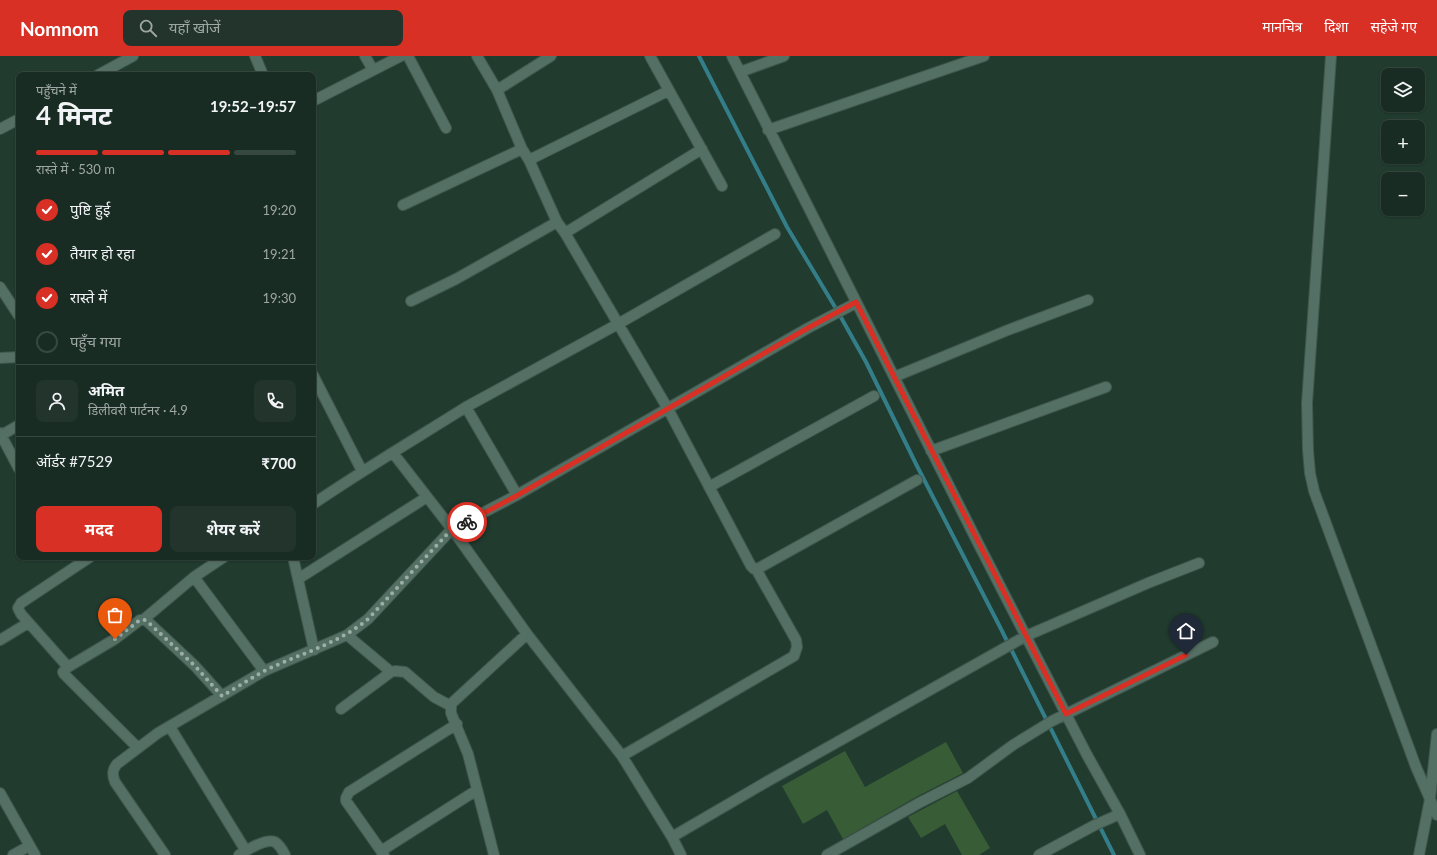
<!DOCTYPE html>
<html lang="hi">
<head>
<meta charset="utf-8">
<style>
  :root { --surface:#192c23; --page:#22342b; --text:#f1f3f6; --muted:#9fa7a6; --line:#374841; --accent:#d93025 }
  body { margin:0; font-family:Lato,"Noto Sans Devanagari",sans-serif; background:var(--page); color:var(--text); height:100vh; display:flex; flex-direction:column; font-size:15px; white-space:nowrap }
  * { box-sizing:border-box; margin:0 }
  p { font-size:13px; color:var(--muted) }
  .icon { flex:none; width:22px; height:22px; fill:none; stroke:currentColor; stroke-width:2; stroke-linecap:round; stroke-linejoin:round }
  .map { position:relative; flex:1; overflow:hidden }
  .panel { position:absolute; left:16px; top:16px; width:300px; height:488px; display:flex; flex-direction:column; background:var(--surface); border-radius:8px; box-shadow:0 1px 3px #0004,0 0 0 1px var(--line) }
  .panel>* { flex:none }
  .controls { position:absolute; left:1381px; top:12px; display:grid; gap:8px }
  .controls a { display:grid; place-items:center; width:44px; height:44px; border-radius:8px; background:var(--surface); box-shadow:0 1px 3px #0004,0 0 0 1px var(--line); font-size:20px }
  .pin { position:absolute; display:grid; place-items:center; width:34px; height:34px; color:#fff; margin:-41px -17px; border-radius:50% 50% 50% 0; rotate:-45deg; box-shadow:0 0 4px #0007 }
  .pin .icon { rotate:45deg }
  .courier { position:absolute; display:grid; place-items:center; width:40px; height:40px; margin:-20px; border:3px solid #d93025; border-radius:50%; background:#fff; color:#222; box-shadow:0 1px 5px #0007 }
  .overview em { font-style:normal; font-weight:700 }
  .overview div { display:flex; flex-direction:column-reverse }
  .overview { display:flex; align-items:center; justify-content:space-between; height:68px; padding:0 20px }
  h1 { font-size:26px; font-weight:700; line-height:30px }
  .bar { display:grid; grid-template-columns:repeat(4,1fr); gap:6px 4px; align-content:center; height:48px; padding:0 20px }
  .bar i { height:5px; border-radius:3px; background:var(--line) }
  .bar .active { background:var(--accent) }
  .bar p { grid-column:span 4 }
  .line { display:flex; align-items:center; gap:10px; padding:0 20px; border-top:1px solid var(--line) }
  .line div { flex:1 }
  .round { display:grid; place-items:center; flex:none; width:42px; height:42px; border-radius:8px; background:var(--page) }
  ol { padding:0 20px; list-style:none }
  li { display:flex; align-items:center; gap:12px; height:44px }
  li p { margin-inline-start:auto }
  li .icon { padding:4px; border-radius:50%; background:var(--accent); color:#fff; stroke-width:4 }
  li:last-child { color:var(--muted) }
  li i { width:22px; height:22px; border:2px solid var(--line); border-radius:50% }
  .button { display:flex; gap:8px; margin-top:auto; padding:8px 20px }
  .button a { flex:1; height:46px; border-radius:8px; background:var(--accent); color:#fff; font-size:16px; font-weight:700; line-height:46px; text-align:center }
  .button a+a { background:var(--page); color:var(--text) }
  header { display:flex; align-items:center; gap:24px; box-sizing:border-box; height:56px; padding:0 20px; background:var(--accent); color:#fff }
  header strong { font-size:19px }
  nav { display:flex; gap:22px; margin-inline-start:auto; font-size:14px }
  .search { width:280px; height:36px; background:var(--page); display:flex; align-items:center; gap:10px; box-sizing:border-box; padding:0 14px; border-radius:8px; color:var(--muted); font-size:15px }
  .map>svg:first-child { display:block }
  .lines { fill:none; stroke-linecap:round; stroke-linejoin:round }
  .stream { stroke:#347e89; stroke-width:4 }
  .building { fill:#385c36 }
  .minor-casing { stroke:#40574d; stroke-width:12 }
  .minor { stroke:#546f63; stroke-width:10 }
  .done { stroke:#9cafa6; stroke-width:4; stroke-dasharray:0 7.2 }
  .route { stroke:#d93025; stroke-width:5 }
</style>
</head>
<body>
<header>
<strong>Nomnom</strong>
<div class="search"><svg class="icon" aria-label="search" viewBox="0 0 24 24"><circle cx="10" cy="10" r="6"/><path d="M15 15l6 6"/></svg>यहाँ खोजें</div>
<nav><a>मानचित्र</a><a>दिशा</a><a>सहेजे गए</a></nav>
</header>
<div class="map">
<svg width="1437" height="799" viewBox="0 0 1437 799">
  <rect width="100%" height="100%" fill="#213b2f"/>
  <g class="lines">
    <path class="stream" d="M 699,0 L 787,171 L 838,256 L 866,306 L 917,410 L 1000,571 L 1114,799"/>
  </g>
  <path class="building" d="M 946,686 L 963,717 L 916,741 L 843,783 L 827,754 L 803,768 L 782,730 L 845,695 L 865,731 Z
    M 957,735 L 990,792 L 979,799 L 962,799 L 945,768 L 921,782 L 908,761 Z"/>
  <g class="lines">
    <defs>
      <path id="minor" d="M 255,0 L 263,19
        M 365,0 L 373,14
        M 408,0 L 446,72
        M 477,0 L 497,34 L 522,93 L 529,104 L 557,166 L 565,177 L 668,353 L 751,510 L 754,513 L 759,512 L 917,424
        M 650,0 L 722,130
        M 732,0 L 978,487 L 1087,699 L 1120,758 L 1140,799
        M 1331,0 L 1307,347 L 1308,394 L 1310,417 L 1314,435 L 1416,711 L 1437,759
        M 740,16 L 784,0
        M 98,19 L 133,0
        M 497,34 L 551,0
        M 313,45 L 401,0
        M 0,73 L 19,63
        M 768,74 L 984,0
        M 529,104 L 668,35
        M 403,149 L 522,93
        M 565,177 L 702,93
        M 0,231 L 19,260
        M 411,245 L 456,223 L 557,166
        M 0,302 L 19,301
        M 313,319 L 362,415
        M 894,321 L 1008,274 L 1088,244
        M 0,377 L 19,413
        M 0,380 L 19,369
        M 931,395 L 1106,331
        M 709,431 L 874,340
        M 517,439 L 466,351 L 618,268 L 775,178
        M 313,448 C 363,414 415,383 466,351
        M 90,501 L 21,547 L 18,552 L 21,558 L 68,611 L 115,583 L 140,564 L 145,564 L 149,567 L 195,610 L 222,640
        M 293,501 L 314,594
        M 194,521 L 264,615
        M 298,523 L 427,441
        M 143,564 L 194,521 L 224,501
        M 347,579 L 391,616
        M 0,584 L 28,567
        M 68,611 L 63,616 L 64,618 L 138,692
        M 341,653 L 391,616 L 395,615 L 405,616 L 434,641 L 451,650
        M 170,671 L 246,795
        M 622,700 L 794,600 L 797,591 L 796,584 L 756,513
        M 0,737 L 35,799
        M 672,781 L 768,725 L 1026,580 L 1148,527 L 1199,507
        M 381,795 L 477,734
        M 13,799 L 29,790
        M 165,799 L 115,726 C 112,719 112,714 117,708 L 158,677 L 264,615 L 347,579 L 368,563 L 452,473 L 393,397
        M 239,799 C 247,794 266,782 275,786 C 280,789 283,795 285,799
        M 384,799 L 346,745 L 346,742 L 349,736 L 457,668
        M 494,799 L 468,698 L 451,657 L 451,650 L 452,647 L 527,578
        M 681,799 L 672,781 L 622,700 L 527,578 L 452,473 L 517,439 L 808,272 L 856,247
        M 827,799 L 919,747 L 968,722 L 1013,689 L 1052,665 L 1213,586
        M 1039,799 L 1095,769 L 1120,758
        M 1419,799 L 1430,743 L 1437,678"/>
    </defs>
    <use href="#minor" class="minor-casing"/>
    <use href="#minor" class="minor"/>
  </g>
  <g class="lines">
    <path class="done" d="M 115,583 L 140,564 L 145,564 L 149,567 L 195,610 L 222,640 C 236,632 250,623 264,615 C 299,598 338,588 368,563 L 452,473 L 467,466"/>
    <path class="route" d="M 467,466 L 518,439 L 808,272 L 856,246 L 1066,658 L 1186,599"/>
  </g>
</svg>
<div class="controls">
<a><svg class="icon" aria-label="layers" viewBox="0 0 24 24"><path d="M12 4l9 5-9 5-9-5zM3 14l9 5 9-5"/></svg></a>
<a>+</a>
<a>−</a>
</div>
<div class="pin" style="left:115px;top:583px;background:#ea580c"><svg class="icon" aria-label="bag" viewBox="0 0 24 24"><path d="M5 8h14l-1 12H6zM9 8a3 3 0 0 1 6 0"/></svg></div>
<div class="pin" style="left:1186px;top:599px;background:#1f2937"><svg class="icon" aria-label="home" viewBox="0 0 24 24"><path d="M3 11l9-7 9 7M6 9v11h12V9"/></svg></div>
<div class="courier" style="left:467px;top:466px"><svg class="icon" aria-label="bike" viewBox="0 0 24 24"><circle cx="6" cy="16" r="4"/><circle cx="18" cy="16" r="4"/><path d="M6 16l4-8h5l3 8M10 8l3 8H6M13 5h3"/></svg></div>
<section class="panel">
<div class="overview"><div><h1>4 मिनट</h1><p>पहुँचने में</p></div><em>19:52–19:57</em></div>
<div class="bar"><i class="active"></i><i class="active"></i><i class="active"></i><i></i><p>रास्ते में · 530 m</p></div>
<ol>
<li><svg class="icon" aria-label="check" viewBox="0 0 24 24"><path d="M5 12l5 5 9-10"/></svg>पुष्टि हुई<p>19:20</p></li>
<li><svg class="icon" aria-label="check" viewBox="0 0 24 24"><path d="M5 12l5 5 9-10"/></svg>तैयार हो रहा<p>19:21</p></li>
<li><svg class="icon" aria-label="check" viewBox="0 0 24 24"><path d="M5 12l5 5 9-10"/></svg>रास्ते में<p>19:30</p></li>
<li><i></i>पहुँच गया</li>
</ol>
<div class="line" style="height:72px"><a class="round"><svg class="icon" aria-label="person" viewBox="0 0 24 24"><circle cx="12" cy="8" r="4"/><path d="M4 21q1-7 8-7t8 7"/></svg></a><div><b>अमित</b><p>डिलीवरी पार्टनर · 4.9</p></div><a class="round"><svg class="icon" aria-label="phone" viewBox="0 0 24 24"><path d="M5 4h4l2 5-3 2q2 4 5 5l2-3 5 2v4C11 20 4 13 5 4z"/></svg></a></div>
<div class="line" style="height:52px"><div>ऑर्डर #7529</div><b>₹700</b></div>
<div class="button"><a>मदद</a><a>शेयर करें</a></div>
</section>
</div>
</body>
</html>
